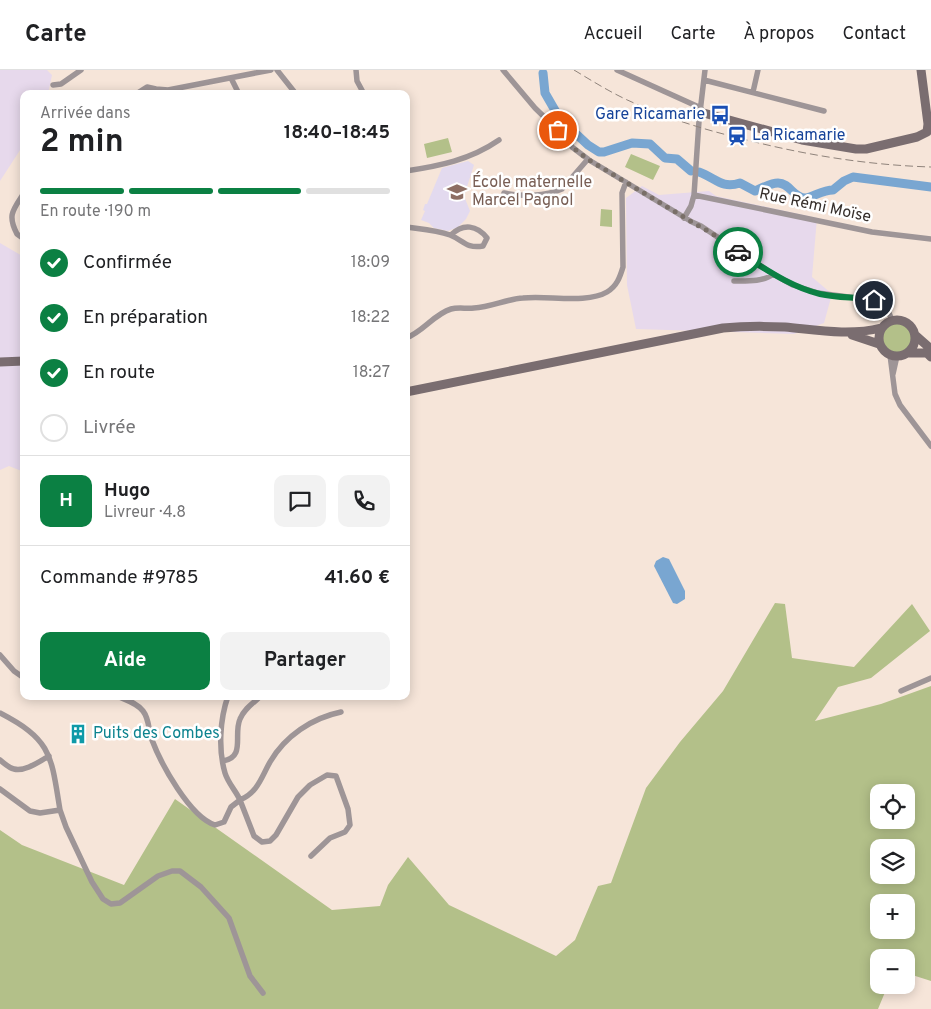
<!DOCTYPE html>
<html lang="fr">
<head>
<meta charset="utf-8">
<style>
  :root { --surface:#fff; --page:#f2f2f2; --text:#202124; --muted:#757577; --line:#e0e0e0; --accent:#0b8043 }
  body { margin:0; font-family:Overpass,sans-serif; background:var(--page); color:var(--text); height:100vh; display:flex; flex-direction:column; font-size:19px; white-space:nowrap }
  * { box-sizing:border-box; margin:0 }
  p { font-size:16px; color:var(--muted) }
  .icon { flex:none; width:28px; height:28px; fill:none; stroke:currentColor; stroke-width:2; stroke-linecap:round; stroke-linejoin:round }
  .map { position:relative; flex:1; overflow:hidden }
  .side { position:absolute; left:20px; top:20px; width:390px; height:610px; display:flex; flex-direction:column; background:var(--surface); border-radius:10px; box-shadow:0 2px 12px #0003 }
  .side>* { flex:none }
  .tools { position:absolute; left:870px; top:714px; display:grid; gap:10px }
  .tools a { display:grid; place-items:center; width:45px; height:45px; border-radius:10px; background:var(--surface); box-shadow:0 2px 12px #0003; font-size:25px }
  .pin { position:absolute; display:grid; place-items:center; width:42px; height:42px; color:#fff; margin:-21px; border:2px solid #fff; border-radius:50%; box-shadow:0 1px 5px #0007 }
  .courier { position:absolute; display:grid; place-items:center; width:50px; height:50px; margin:-25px; border:4px solid #0b8043; border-radius:50%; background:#fff; color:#222; box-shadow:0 1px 6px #0007 }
  .head em { font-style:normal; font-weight:700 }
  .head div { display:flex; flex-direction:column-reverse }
  .head { display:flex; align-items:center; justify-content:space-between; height:85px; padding:0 20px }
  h1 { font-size:32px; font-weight:700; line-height:38px }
  .bar { display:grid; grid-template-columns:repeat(4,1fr); gap:8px 5px; align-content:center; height:60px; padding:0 20px }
  .bar i { height:6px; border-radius:4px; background:var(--line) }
  .bar .active { background:var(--accent) }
  .bar p { grid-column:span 4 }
  .line { display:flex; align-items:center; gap:12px; padding:0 20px; border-top:1px solid var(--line) }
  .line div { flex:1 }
  .round { display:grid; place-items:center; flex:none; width:52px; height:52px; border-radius:10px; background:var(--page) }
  ol { padding:0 20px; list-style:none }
  li { display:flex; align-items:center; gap:15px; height:55px }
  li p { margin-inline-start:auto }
  li .icon { padding:5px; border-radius:50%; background:var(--accent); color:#fff; stroke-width:4 }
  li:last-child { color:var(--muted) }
  li i { width:28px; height:28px; border:2px solid var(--line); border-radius:50% }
  .action { display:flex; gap:10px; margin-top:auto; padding:10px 20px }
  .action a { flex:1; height:58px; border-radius:10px; background:var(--accent); color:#fff; font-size:20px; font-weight:700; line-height:58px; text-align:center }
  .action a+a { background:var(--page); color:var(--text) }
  header { display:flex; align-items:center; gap:30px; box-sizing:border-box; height:70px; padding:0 25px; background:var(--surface); border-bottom:1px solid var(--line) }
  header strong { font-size:24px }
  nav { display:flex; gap:28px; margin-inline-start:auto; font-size:18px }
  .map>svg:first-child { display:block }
  .industrial { fill:#e7d9ec }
  .education { fill:#e3daef }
  .green { fill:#b3c089; fill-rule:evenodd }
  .water { fill:#79a6d1 }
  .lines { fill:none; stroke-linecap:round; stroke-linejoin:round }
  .river { stroke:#79a6d1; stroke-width:9 }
  .street { stroke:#9e9597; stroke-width:5.5 }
  .secondary { stroke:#7a6d70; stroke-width:9 }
  .rail { stroke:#8f837b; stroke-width:1; stroke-dasharray:8 4; stroke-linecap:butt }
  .done { stroke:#796f68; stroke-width:5; stroke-dasharray:0 9 }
  .route { stroke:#0b8043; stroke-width:6 }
  .labels { text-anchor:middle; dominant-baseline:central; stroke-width:5; stroke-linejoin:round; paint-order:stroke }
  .transit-label { font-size:16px; fill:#164399; stroke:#fff; text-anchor:end }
  .education-label { font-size:16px; fill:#785e54; stroke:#fff; text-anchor:start }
  .street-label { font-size:16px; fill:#362f2b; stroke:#fff }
  .culture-label { font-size:16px; fill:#0d838f; stroke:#fff; text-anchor:start }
</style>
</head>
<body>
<header>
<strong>Carte</strong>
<nav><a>Accueil</a><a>Carte</a><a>À propos</a><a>Contact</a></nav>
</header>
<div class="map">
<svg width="931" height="939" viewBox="0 0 931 939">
  <rect width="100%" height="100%" fill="#f6e5d9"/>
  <path class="industrial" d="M 0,0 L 47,0 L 52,5 L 48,24 L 24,24 L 24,74 L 0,111 Z
    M 642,116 L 659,125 L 709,121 L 716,126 L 817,148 L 812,207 L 832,224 L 824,253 L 794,264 L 636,259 L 627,215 L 626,128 Z
    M 0,173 L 24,187 L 24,402 L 9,396 L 0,400 Z"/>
  <path class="education" d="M 468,91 L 474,95 L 464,126 L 470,141 L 466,149 L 458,157 L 448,161 L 434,158 L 429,153 L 421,150 L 425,141 L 423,140 L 425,134 L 427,134 L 442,98 Z"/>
  <path class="green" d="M 448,68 L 452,82 L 427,88 L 424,74 Z
    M 631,84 L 660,96 L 653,110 L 625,97 Z
    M 601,139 L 612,140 L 612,157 L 600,156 Z
    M881 268a16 16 0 1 1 32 0a16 16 0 1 1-32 0Z
    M 775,533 L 785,534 L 792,588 L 854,597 L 912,534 L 930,561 L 871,608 L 838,617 L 815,651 L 881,634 L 931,616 L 931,911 L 906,903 L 906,888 L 879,888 L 879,915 L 888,915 L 878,939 L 0,939 L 0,760 L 22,775 L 124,815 L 175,729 L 332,840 L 380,836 L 388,815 L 408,787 L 449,835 L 556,886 L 575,870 L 598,816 L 611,813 L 646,718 L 680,672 L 723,621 ZM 879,722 L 906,722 L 906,750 L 879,750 ZM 879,778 L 906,778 L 906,805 L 879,805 ZM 879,832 L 906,832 L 906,860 L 879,860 Z"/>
  <path class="water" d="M 663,487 L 669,489 L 685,521 L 685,529 L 677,534 L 673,533 L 654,496 L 656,491 Z"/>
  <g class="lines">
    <path class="river" d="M 543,3 L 545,23 L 560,49 L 588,75 L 599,82 L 604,82 L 632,73 L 650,74 L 665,88 L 677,89 L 691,101
      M 699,102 C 716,108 721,119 740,113 L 755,121 C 762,118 771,113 778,113 C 790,113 794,129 806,128 C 815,126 823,120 833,120 L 844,111 L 853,107 L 931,117"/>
    <path class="street" d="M 277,0 L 296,24
      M 356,0 L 357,11 L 364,24
      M 503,0 L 535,38 L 567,69 L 572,77 L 589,90 L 692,152 L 701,156 L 773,204 L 793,215 L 818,223 L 879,231 L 886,236 L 892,250
      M 617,0 L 701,38
      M 231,8 L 239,24
      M 704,10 L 824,41
      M 53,15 L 61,14 L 81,0
      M 753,22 L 758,0
      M 136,24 L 147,17 L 156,19 L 168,20 L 271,0
      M 406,101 C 439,96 470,90 499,70
      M 406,105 L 407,105
      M 24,123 C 13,140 7,145 17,164 L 24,169
      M 504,123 C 521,127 546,126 562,119 L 588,89
      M 694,125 L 872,162 L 931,169
      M 684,148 L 691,136 L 694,125 L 699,51 L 705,0
      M 406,157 C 420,159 436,160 450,165 C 463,170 466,179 483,176 L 487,168 C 477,155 463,153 451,165
      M 734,211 C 746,211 764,212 773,204
      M 406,268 C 423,262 434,244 451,239 C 458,237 467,239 474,238 C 491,237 507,229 523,228 C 546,225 587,234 607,222 C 617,216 620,207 623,197 L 622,123 L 626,112
      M 890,285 L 895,324 L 900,335 L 931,376
      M 893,304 L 897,286
      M 0,585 L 14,601 L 24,608
      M 901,621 L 931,608
      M 117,626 C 126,630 137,633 143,641 C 150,650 148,661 152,670 C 161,694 190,747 215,755 L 224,752 L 231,737 L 240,730 C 236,721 228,713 225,703 C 218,679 220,649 228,626
      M 0,643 C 52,670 51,685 60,740 L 40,743 L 30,741 L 0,719
      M 0,690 C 4,693 9,698 14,699 C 25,702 40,691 49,686
      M 223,691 C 246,687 233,665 240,649 C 244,639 253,633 261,626
      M 60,740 L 66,757 L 82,791 L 92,812 L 103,829 L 111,834 L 120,833 L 158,806 L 172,801 L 180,801 L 201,817 L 229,848 L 250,906 L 263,923
      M 311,786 L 330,768 L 345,762 L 350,755 L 348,739 L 336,706 L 327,705 L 310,715 L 298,727 L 276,765 L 270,771 L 262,772 L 254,766 L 240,730 C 258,722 261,708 270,692 C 285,666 312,648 341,642"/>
    <path class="secondary" d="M 700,42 L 802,70 L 856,79 L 866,79 L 917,67 L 927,62 L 928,54 L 921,0
      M879 268a18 18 0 1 1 36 0a18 18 0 1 1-36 0Z
      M 852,265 L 879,274
      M 915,265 L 931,279
      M 907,283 L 927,283 L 931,287
      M 0,292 L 24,291
      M 406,322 L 723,258 C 744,256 764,256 785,257 C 817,260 849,266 881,258"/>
    <path class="rail" d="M 574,0 C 594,12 613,24 634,33 C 669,49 706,60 743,69 C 805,85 867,95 931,97"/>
  </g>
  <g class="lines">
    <path class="done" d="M 558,60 L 572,77 L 589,90 L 692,152 L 713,164 L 738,182"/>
    <path class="route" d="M 738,182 C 764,198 790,217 820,224 C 838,228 856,227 874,230"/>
  </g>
  <defs>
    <symbol id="bus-bare" viewBox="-9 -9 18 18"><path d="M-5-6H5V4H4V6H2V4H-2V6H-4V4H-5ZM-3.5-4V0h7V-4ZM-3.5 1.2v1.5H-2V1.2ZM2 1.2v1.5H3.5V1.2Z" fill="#1a4fb4" stroke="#fff" stroke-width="2.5" paint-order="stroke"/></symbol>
    <symbol id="station-bare" viewBox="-9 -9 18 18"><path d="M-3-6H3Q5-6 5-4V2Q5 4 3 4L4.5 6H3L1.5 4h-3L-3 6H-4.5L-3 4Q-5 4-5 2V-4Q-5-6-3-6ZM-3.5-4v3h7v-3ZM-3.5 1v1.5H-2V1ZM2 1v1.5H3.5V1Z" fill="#1a4fb4" stroke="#fff" stroke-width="2.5" paint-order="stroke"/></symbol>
    <symbol id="school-bare" viewBox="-9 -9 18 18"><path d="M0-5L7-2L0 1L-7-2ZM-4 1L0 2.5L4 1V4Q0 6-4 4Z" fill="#8d6e63" stroke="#fff" stroke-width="2.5" paint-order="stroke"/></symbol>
    <symbol id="building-bare" viewBox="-9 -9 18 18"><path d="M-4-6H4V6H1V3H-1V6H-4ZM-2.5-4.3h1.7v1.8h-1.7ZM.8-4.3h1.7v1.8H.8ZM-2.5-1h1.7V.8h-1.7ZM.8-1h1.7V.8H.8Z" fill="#0f9aa8" stroke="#fff" stroke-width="2.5" paint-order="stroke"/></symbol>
  </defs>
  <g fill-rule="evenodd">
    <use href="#bus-bare" x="706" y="31" width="28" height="28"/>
    <use href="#station-bare" x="723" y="52" width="28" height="28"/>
    <use href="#school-bare" x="443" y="108" width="28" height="28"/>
    <use href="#building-bare" x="64" y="650" width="28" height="28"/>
  </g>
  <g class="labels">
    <g class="transit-label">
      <text x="705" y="45">Gare Ricamarie</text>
      <text x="752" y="66" text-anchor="start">La Ricamarie</text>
    </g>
    <g class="education-label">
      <text x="472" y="113">École maternelle<tspan x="472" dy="18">Marcel Pagnol</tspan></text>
    </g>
    <g class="street-label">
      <text transform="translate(815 136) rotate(12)">Rue Rémi Moïse</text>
    </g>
    <g class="culture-label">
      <text x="93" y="664">Puits des Combes</text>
    </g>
  </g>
</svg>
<div class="tools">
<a><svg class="icon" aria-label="locate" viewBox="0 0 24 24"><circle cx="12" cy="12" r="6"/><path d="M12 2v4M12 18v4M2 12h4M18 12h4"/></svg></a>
<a><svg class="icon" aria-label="layers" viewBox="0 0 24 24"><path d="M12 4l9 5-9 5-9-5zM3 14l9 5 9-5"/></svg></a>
<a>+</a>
<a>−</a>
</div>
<div class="pin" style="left:558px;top:60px;background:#ea580c"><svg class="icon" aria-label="bag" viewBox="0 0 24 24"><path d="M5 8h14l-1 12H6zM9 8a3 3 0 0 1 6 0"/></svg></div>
<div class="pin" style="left:874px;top:230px;background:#1f2937"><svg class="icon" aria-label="home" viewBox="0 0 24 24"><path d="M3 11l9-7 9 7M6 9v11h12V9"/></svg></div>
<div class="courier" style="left:738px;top:182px"><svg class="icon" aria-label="car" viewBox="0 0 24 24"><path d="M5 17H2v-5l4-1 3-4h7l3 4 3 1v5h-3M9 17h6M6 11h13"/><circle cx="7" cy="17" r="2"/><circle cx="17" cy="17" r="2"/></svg></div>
<section class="side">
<div class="head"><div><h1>2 min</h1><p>Arrivée dans</p></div><em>18:40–18:45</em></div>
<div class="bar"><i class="active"></i><i class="active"></i><i class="active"></i><i></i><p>En route · 190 m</p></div>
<ol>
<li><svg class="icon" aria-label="check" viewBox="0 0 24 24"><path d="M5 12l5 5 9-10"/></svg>Confirmée<p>18:09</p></li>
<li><svg class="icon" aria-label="check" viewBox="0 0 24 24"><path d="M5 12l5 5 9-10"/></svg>En préparation<p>18:22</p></li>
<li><svg class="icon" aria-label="check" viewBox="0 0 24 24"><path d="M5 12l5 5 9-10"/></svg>En route<p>18:27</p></li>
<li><i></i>Livrée</li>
</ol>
<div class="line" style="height:90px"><b class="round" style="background:var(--accent);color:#fff">H</b><div><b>Hugo</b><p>Livreur · 4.8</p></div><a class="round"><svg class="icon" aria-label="chat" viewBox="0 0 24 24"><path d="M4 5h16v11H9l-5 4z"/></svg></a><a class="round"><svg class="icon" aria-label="phone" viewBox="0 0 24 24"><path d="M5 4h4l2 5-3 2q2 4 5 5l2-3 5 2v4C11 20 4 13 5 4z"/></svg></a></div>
<div class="line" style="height:65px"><div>Commande #9785</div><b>41.60 €</b></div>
<div class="action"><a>Aide</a><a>Partager</a></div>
</section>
</div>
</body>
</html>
